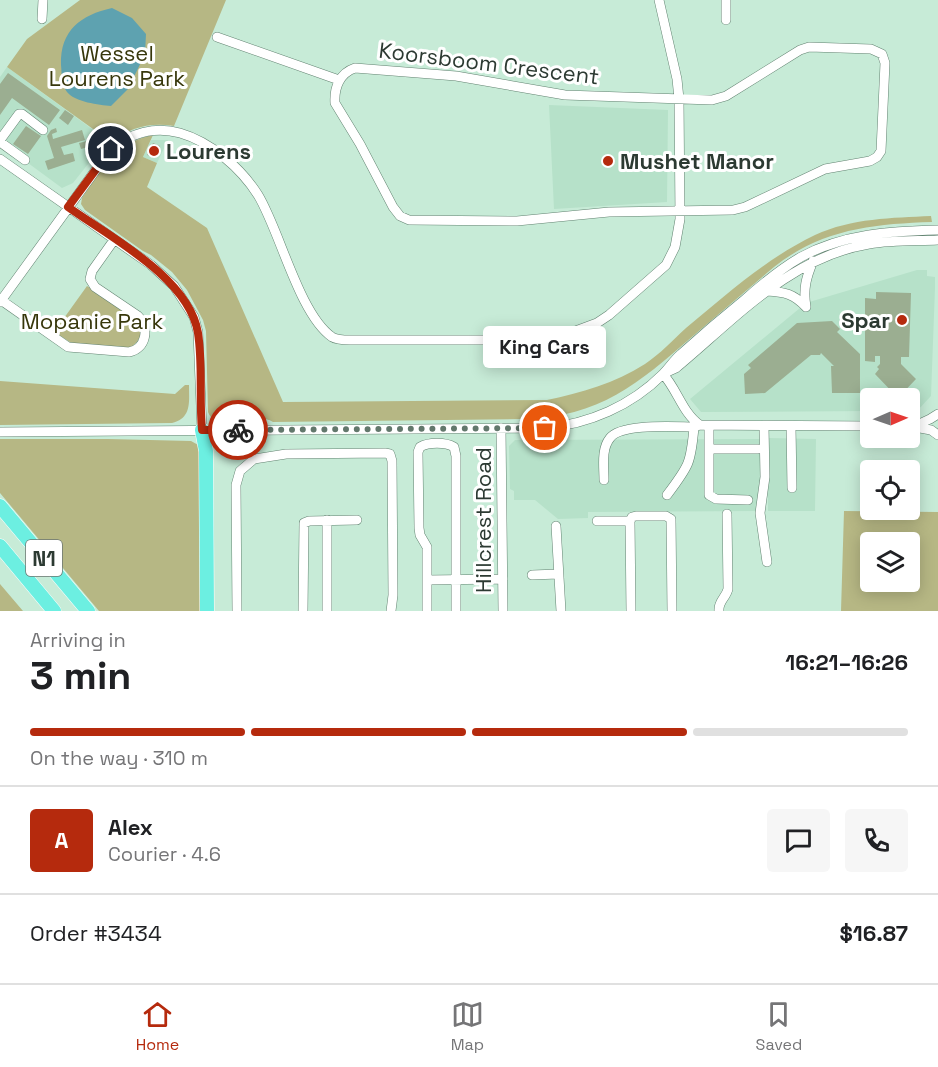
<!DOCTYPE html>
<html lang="en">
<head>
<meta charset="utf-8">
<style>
  :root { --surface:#fff; --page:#f6f6f6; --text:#202124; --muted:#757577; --line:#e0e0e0; --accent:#b52a0d }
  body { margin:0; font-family:"Space Grotesk",sans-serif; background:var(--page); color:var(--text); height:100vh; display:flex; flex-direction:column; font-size:22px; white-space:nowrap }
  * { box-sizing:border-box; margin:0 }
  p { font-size:20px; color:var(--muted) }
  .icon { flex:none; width:33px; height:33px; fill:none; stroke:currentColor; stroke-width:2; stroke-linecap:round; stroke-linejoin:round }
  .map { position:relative; height:611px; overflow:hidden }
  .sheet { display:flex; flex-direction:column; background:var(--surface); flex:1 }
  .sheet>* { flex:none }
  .needle { width:39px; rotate:88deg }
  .buttons { position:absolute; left:860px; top:388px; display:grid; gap:12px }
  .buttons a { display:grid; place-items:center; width:60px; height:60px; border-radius:6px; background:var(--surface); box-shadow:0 3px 15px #0003; font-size:30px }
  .pin { position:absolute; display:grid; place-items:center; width:51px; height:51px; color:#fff; margin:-26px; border:3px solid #fff; border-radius:50%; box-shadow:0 2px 6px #0007 }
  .courier { position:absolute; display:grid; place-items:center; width:60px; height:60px; margin:-30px; border:4px solid #b52a0d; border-radius:50%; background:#fff; color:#222; box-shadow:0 2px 8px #0007 }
  .bubble { position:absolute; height:42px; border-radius:6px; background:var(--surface); box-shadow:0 3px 15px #0003; font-size:20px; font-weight:800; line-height:42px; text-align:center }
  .headline em { font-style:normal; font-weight:800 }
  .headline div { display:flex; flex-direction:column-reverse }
  .headline { display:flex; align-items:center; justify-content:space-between; height:102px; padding:0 30px }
  h1 { font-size:39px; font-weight:800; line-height:45px }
  .bar { display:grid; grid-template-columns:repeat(4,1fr); gap:9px 6px; align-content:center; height:72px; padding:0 30px }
  .bar i { height:8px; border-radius:4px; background:var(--line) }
  .bar .selected { background:var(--accent) }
  .bar p { grid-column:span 4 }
  .line { display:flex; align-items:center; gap:15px; padding:0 30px; border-top:2px solid var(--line) }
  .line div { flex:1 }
  .round { display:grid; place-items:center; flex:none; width:63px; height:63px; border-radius:6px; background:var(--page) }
  .tab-bar { display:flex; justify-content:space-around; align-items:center; height:84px; border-top:2px solid var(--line); background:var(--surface); font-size:16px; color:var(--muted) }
  .tab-bar a { display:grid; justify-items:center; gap:3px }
  .tab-bar .selected { color:var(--accent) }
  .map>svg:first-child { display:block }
  .built { fill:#b6e1c9 }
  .green { fill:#b6b784; fill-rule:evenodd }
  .water { fill:#5ea2b0 }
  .building { fill:#9bae91 }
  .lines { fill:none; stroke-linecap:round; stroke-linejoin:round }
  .minor-casing { stroke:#628371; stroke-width:10 }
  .highway-casing { stroke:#fff; stroke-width:15 }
  .minor { stroke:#fff; stroke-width:9 }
  .highway { stroke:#6cefe1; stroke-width:14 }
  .done { stroke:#62786c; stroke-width:6; stroke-dasharray:0 10.8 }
  .route { stroke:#b52a0d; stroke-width:8 }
  .poi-dot { fill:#b52a0d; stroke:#fff; stroke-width:2 }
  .labels { text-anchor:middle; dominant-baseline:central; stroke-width:6; stroke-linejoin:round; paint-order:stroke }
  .shield { fill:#fff; stroke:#6b7570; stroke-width:1.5 }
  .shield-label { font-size:21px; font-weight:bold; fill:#2c3a32 }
  .park-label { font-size:22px; fill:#37370b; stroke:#fff }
  .street-label { font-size:22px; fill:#2c3a32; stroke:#fff }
  .poi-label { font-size:22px; font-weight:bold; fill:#2c3a32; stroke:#fff; text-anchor:start }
</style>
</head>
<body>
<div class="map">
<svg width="938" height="611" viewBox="0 0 938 611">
  <rect width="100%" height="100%" fill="#c7ebd7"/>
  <path class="built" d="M 7,67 L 107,140 L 73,183 L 62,188 L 28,163 L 25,166 L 0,148 L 0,77 Z
    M 549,105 L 668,110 L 667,202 L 554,209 Z
    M 151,140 L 168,140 L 157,163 L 143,157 Z
    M 917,270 L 927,270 L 927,276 L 935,277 L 935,288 L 931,396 L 917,411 L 909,411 L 909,399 L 870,399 L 870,411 L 701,412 L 690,399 L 806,303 Z
    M 768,438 L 816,439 L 815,511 L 768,511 Z
    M 762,439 L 762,476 L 757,511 L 588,512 L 588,518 L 558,519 L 535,500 L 514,500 L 514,491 L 510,489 L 509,446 L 515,440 Z"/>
  <path class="green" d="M 80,0 L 226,0 L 174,126 C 151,122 130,127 111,142 L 7,67 L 27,39 Z
    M 153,135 L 143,157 L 157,163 L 147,187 L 207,228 L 283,402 L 547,400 C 581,393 615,383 645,364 C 660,354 673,340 686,328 C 727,294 767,258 815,235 C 852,218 892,218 931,216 L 932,222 C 873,224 822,229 774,267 C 747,290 720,313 693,336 C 638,384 600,417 523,419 L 273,422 C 254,410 217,435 208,412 L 206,331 L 203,320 L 187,290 L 172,272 L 151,255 L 143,251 L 85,210 L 81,204 L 82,198 C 101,170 117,142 153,135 Z
    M 87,286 C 96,292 135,316 139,324 C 144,335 138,342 130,348 L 73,344 L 54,332 Z
    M 0,381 L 175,394 L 185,385 L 189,385 C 189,402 192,418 172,423 L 0,425 Z
    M 0,439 L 108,439 L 191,441 L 200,446 L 203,611 L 99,611 L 0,493 Z
    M 844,511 L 938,512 L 938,611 L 841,611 ZM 870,543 L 909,543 L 909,582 L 870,582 Z
    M 0,584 L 23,611 L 0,611 Z"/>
  <path class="water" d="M 112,8 L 132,18 L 146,34 L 145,54 L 128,89 L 111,106 C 99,105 75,102 67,92 C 61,84 62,75 61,65 C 60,30 81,15 112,8 Z"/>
  <path class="building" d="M 8,73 L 60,110 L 49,125 L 12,98 L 0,115 L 0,84 Z
    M 65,110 L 74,116 L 68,125 L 59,118 Z
    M 26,126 L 41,136 L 28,154 L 13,144 Z
    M 56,128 L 57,132 L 52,134 L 53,139 L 82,130 L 85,140 L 61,147 L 64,155 L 73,153 L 75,161 L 48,170 L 45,161 L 54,158 L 47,136 L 51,130 Z
    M 87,141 L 88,147 L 81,149 L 79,143 Z
    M 153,143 L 160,146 L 154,158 L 147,155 Z
    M 876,292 L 911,293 L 909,357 L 901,357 L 901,364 L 916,379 L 898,398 L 875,374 L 879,369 L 877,367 L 880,364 L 880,356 L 875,356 L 875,362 L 865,361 L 865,298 L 876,299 Z
    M 832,321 L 840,329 L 837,332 L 860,354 L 860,393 L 832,393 L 831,366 L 834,366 L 821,353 L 820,355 L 811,355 L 765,393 L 745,394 L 744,374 L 751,368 L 748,365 L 797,323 Z"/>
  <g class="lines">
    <defs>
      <path id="minor" d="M 42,19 L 43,0
        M 726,20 L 726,0
        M 217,37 L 339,80
        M 809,47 L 871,49 L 882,54 L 885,63 L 881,151 L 877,157 L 870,161 L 825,169 L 745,207 L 733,210 L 609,212 L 517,221 L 409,220 L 400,216 L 393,207 L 360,144 L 335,103 C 334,87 340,73 355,68 L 456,76 L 565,95 L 712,100 L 726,96 L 800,50 Z
        M 0,140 L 19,114 L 22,114 L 43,130
        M 0,142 L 25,160
        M 0,159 L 151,265 L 174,286 L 194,317 L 198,332 L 202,430
        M 767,291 C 785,292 794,294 806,307
        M 1,300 L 68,347 L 129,352 C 146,349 150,328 138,316 L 95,287 L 90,279 L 92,271 L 114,240
        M 0,302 L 111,149 C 131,133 155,126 180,133 C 211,142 241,168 258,195 C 280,231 299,314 332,337 C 337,340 343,340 350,340 L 524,340 L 562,336 L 597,323 L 609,315 L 666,265 L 675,247 L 680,219 L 679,99 L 677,79 L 659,0
        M 806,307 C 803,289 806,278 813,261
        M 665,373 L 676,368 C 735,319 790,257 869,244 C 892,240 915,241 938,240
        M 663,374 C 677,389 683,414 700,425 L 870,426
        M 709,426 L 709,495 L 716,499 L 748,500
        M 764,426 L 765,477 L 760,513 L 767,562
        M 791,426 L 792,488
        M 909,426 L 931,430 L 938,435
        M 915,426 L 930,419 L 938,414
        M 501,428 L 503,611
        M 0,432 L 545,428 C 589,424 631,406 663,374 C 669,368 674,360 681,354 C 701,336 722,318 743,301 C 761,285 780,269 801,257 C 843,234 891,231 938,230
        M 709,449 L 758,449
        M 604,480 C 604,467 601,449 610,438 C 621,423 676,427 694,427 L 700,425
        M 667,495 C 689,466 691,463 694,427
        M 327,520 L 327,611
        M 597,521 L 630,521
        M 556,526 L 561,611
        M 532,575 L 558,574
        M 427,580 L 503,579
        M 237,611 L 236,485 L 240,471 L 254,459 L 286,454 L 385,453 L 390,454 L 392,461 L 393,595 L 391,611
        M 303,611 L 304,523 L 309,521 L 357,520
        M 427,611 L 427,547 L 420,535 L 419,528 L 418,452 L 420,447 C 428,442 446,442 454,447 L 456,456 L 456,611
        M 631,611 L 630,521 L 632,517 L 636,516 L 666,516 L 671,519 L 672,611
        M 719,611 C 718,601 726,598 728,589 L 727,514"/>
      <path id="highway" d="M 202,430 L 206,451 L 207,611
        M 0,506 L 88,611
        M 0,546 L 54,611"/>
    </defs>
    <use href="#minor" class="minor-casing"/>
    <use href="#highway" class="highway-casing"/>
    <use href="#minor" class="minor"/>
    <use href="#highway" class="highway"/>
  </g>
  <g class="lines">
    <path class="done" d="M 238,430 L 545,428"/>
    <path class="route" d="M 111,149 L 68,207 C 110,237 189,278 198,333 C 203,365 199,398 202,430 L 238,430"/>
  </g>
  <g class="poi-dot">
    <circle cx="154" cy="151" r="6"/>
    <circle cx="608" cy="161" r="6"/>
    <circle cx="902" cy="320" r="6"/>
  </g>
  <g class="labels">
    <rect class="shield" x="26" y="540" width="36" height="36" rx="4.5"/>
    <g class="shield-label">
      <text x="44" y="558">N1</text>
    </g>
    <g class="park-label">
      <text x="117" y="53">Wessel<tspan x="117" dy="25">Lourens Park</tspan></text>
      <text x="92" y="321">Mopanie Park</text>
    </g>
    <g class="street-label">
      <text transform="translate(489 63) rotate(7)">Koorsboom Crescent</text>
      <text transform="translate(483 520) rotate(-90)">Hillcrest Road</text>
    </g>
    <g class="poi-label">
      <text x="166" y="151">Lourens</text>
      <text x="620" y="161">Mushet Manor</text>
      <text x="890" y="320" text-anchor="end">Spar</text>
    </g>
  </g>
</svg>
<div class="buttons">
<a><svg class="needle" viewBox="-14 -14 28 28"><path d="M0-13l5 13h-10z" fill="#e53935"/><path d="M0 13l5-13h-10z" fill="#757577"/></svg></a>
<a><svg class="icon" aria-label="locate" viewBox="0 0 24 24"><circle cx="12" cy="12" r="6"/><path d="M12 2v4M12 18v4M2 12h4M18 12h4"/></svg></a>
<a><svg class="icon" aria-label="layers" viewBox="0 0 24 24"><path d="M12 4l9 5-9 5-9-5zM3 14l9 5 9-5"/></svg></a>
</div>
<div class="pin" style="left:545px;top:428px;background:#ea580c"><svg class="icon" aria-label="bag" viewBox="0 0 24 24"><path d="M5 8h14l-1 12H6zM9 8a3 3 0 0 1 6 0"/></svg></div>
<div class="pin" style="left:111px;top:149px;background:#1f2937"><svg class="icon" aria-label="home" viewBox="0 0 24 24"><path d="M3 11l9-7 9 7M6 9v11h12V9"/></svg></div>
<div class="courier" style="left:238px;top:430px"><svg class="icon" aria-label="bike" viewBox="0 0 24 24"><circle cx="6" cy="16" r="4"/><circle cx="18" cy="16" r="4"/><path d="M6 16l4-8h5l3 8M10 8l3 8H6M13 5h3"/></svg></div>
<div class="bubble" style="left:483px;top:326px;width:123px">King Cars</div>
</div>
<section class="sheet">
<div class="headline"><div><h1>3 min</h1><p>Arriving in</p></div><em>16:21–16:26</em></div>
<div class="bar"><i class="selected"></i><i class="selected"></i><i class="selected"></i><i></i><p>On the way · 310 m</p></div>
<div class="line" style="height:108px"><b class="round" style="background:var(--accent);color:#fff">A</b><div><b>Alex</b><p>Courier · 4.6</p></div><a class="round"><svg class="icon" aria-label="chat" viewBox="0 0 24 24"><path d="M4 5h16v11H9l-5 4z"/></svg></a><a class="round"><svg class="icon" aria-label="phone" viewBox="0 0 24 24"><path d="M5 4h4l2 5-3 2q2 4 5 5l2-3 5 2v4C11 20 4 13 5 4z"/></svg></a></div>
<div class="line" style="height:78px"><div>Order #3434</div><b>$16.87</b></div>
</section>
<nav class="tab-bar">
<a class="selected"><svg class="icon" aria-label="home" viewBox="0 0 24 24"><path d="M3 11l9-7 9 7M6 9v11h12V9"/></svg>Home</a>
<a><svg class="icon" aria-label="map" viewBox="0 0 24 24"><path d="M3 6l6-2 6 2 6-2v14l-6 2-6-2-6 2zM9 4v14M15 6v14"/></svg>Map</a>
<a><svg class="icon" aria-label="saved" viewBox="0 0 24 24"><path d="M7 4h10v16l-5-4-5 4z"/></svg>Saved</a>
</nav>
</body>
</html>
